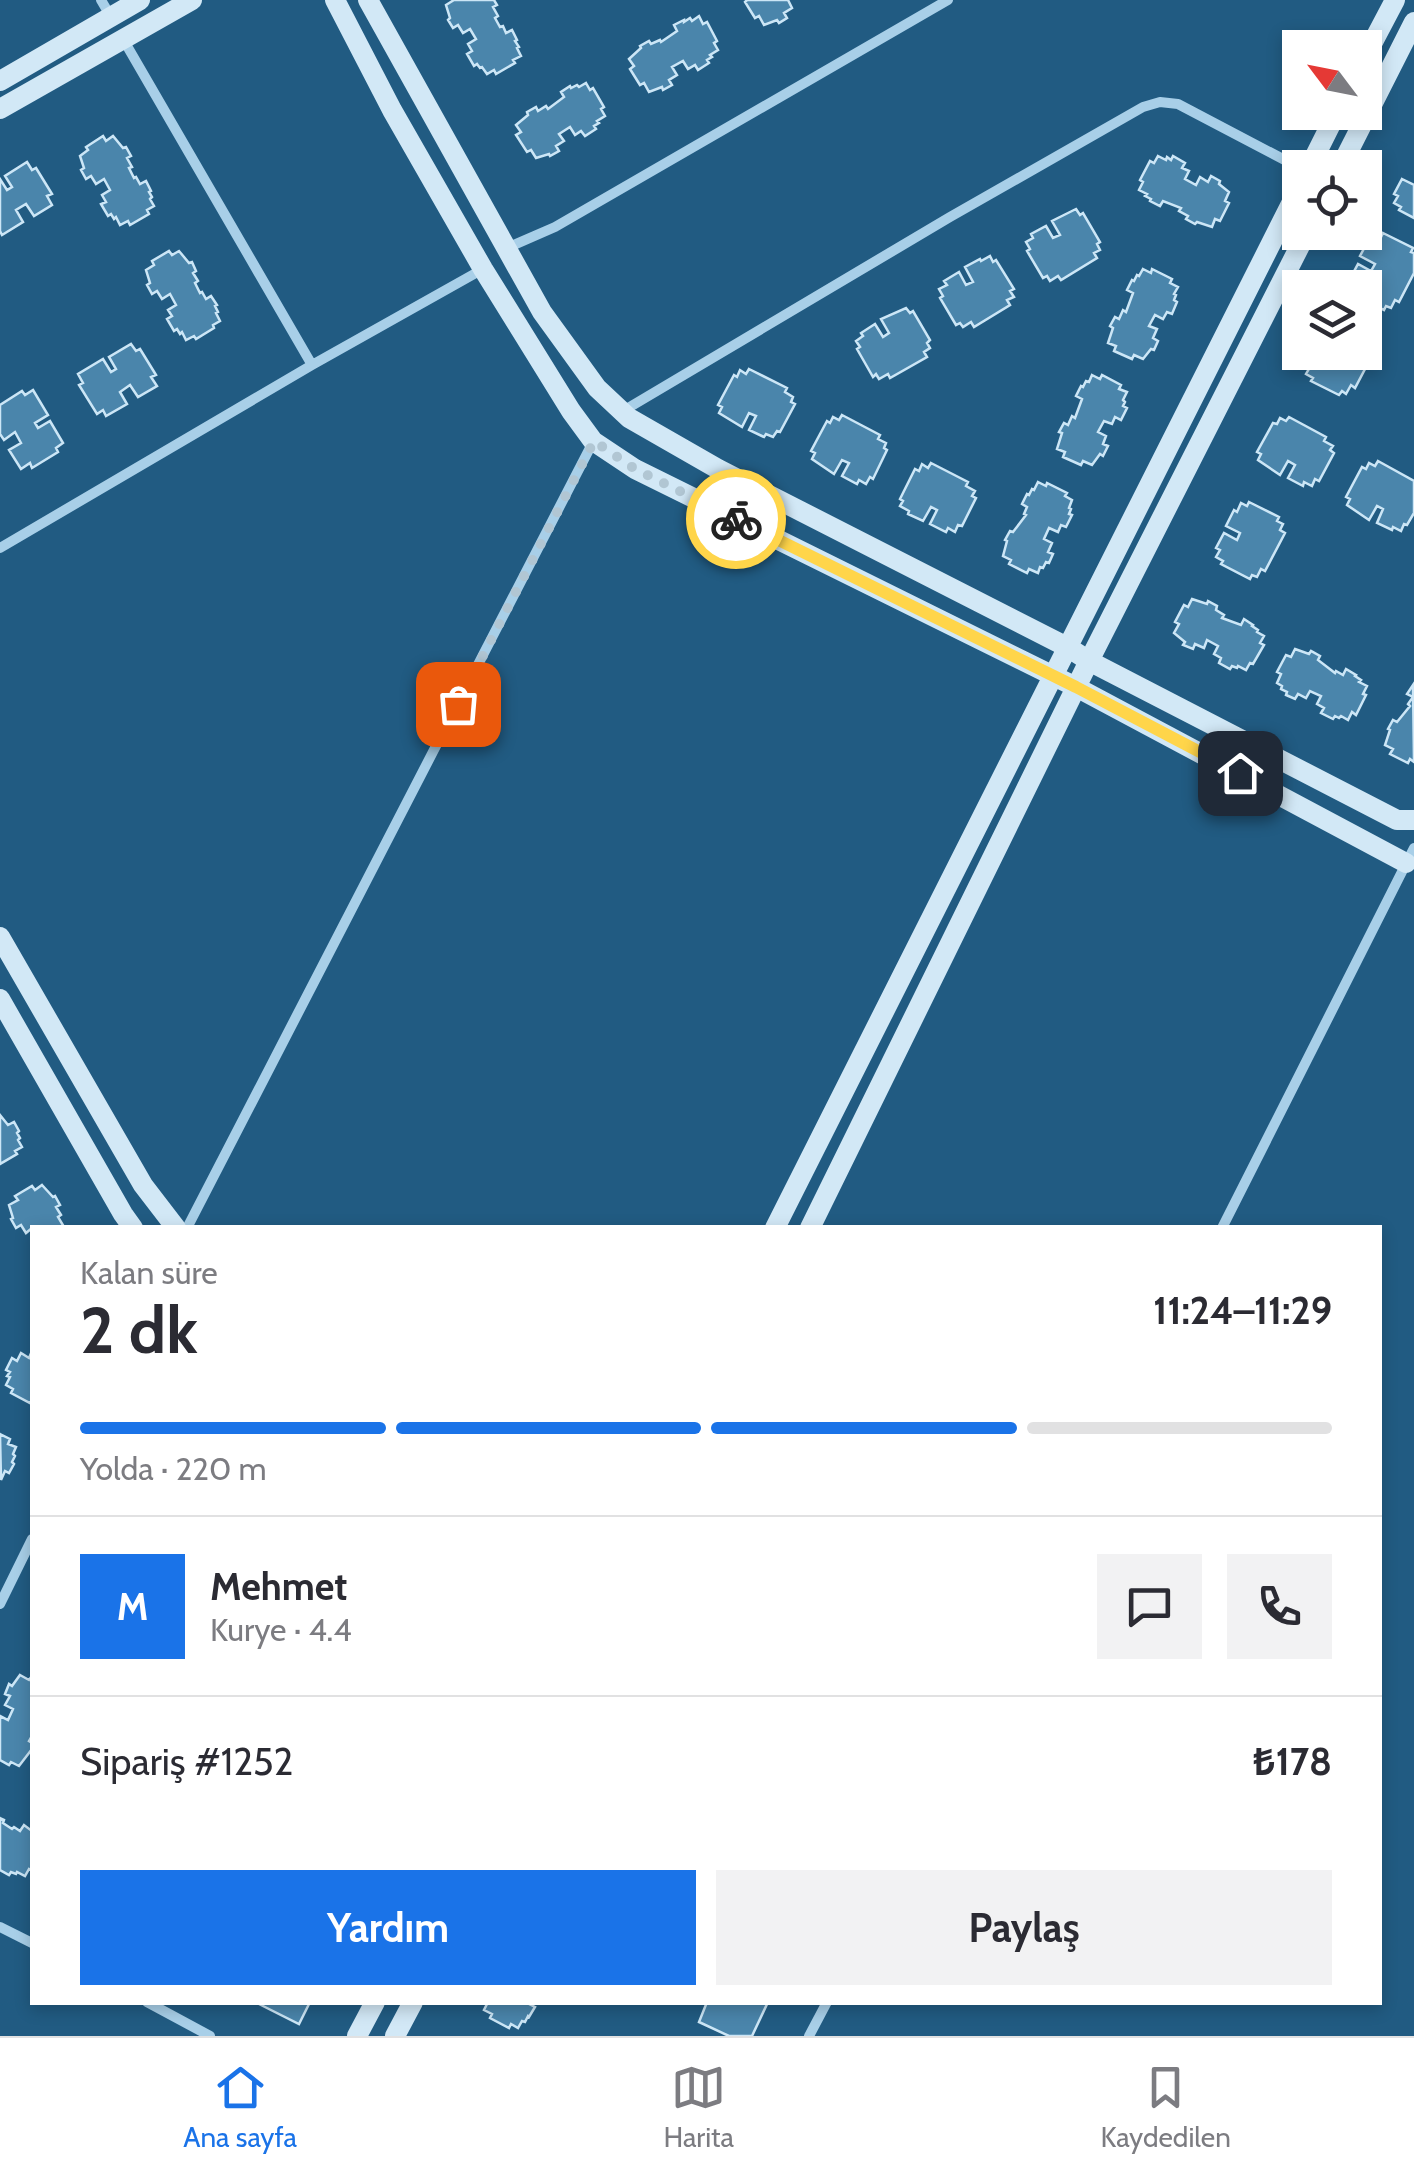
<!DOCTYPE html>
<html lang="tr">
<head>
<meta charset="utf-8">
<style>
  :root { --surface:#fff; --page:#f2f2f3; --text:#2b2b33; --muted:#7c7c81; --line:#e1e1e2; --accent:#1a73e8 }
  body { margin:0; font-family:Cabin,sans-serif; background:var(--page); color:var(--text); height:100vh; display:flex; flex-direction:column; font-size:38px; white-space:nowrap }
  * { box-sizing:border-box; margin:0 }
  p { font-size:32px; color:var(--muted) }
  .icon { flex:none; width:55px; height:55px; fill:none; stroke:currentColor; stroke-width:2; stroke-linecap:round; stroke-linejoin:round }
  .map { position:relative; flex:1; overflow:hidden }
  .sheet { position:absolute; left:30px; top:1225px; width:1352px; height:780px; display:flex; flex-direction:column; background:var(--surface); border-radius:0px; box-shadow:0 5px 15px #0003 }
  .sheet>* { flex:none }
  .needle { width:65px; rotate:302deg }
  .fabs { position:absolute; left:1282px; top:30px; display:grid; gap:20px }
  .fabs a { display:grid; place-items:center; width:100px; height:100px; border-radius:0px; background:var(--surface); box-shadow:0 5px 15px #0003; font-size:50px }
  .pin { position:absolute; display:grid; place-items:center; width:85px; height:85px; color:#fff; margin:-42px; border-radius:20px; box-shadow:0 5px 15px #0006 }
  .courier { position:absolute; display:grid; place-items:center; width:100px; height:100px; margin:-50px; border:8px solid #ffd54a; border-radius:50%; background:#fff; color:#222; box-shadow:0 2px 12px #0007 }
  .summary em { font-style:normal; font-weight:800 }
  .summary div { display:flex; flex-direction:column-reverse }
  .summary { display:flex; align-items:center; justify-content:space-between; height:170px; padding:0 50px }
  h1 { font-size:65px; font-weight:800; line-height:75px }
  .bar { display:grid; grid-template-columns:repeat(4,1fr); gap:15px 10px; align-content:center; height:120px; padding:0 50px }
  .bar i { height:12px; border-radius:8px; background:var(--line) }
  .bar .selected { background:var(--accent) }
  .bar p { grid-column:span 4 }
  .line { display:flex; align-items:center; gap:25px; padding:0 50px; border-top:2px solid var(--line) }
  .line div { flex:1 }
  .round { display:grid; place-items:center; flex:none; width:105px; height:105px; border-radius:0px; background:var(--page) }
  .action { display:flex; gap:20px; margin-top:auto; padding:20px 50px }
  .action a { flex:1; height:115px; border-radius:0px; background:var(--accent); color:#fff; font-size:40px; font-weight:800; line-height:115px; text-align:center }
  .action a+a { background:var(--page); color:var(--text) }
  .menu { display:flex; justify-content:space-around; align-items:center; height:140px; border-top:2px solid var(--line); background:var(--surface); font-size:28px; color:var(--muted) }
  .menu a { display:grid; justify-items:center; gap:5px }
  .menu .selected { color:var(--accent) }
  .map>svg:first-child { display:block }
  .building { fill:#4a85ab; stroke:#cce6f6; stroke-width:2.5 }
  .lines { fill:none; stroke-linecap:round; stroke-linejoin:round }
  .street { stroke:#a8cfe8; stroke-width:10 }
  .secondary { stroke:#d2e8f6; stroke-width:20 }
  .done { stroke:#b1c6d3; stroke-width:10; stroke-dasharray:0 18 }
  .route { stroke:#ffd54a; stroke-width:12 }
</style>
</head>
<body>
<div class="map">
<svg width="1414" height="2036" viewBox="0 0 1414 2036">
  <rect width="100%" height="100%" fill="#215b82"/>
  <path class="building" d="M 454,0 L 494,0 L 497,5 L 493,7 L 498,16 L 495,18 L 500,27 L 503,26 L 506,33 L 512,30 L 517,40 L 515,41 L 519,47 L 517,48 L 521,56 L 513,60 L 515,63 L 496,74 L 494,70 L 487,74 L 482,67 L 480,68 L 477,64 L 474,66 L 467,54 L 472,51 L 468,44 L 476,39 L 470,29 L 463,33 L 458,25 L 453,28 L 448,20 L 450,18 L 446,5 Z
    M 747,0 L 788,0 L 792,8 L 784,13 L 787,18 L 779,23 L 777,20 L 764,25 L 759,16 L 755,18 L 745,2 Z
    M 699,16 L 703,24 L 707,22 L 717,41 L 714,43 L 718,50 L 710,55 L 712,57 L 707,60 L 709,63 L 698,70 L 695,65 L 688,69 L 683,61 L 672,67 L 677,75 L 669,80 L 672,85 L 663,90 L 662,87 L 649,92 L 644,83 L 640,85 L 630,69 L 634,66 L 629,59 L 641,48 L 640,46 L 649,41 L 651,44 L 660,40 L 661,42 L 677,31 L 674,25 L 684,20 L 684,22 L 690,18 L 692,21 Z
    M 586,83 L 590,90 L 593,88 L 604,107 L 601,109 L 605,116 L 597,121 L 599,123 L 594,126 L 596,129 L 585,136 L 581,131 L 575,135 L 570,127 L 559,134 L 564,141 L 556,146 L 559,151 L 550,156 L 549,154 L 536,158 L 531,150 L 527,152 L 516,135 L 521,132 L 516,125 L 528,115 L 527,112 L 536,107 L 538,111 L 546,106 L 548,109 L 564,97 L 561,92 L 570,86 L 571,88 L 577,85 L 579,87 Z
    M 103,136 L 106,141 L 113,136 L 123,148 L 126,147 L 131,156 L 127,158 L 132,167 L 129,168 L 134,178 L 136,177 L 140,184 L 146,181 L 151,191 L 149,192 L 152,197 L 150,199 L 154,206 L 147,210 L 149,214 L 130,225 L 128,221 L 120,225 L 116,217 L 114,219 L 111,214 L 108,216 L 101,204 L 106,202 L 102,195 L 110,190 L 104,179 L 96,184 L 91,176 L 86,179 L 81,170 L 84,168 L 80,156 L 88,150 L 86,147 Z
    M 1158,156 L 1166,160 L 1167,157 L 1171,160 L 1173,156 L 1185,163 L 1182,168 L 1189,171 L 1185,179 L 1196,185 L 1200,177 L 1208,182 L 1211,176 L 1220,181 L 1219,184 L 1229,192 L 1225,201 L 1229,203 L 1220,221 L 1215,219 L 1212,227 L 1197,222 L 1195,224 L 1186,219 L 1188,216 L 1179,211 L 1181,208 L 1163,201 L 1160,206 L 1150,201 L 1151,199 L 1145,196 L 1147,194 L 1139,190 L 1143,182 L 1140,180 L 1150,161 L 1154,163 Z
    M 27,162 L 32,170 L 36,168 L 52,194 L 47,196 L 52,205 L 34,216 L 26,204 L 16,210 L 23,222 L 2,235 L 0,231 L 0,179 L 7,190 L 12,187 L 5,176 Z
    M 1402,179 L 1414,185 L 1414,218 L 1399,210 L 1401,207 L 1394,203 L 1398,196 L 1394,194 Z
    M 1076,209 L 1080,215 L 1083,213 L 1100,242 L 1097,244 L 1100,250 L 1094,253 L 1097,258 L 1061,280 L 1058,276 L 1050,281 L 1047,276 L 1043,278 L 1027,251 L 1030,249 L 1026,242 L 1033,238 L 1031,234 L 1046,226 L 1053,238 L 1060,235 L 1052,221 Z
    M 1383,233 L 1413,248 L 1411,252 L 1414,253 L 1414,273 L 1399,302 L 1395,300 L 1391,308 L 1386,306 L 1384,310 L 1365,300 L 1365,288 L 1351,288 L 1354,281 L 1350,279 L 1358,264 L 1371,271 L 1375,264 L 1360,256 L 1368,241 L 1371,243 L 1375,234 L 1381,237 Z
    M 169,251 L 172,255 L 179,251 L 189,263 L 192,262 L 196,271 L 193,273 L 198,281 L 195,283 L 200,293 L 202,292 L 206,299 L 211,296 L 217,305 L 215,306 L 218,312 L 216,313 L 220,321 L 213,325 L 214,328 L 196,339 L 194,336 L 186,340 L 182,332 L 180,334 L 177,329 L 174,331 L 167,319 L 172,316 L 168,310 L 176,305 L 170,294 L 162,299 L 157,291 L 152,294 L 147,285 L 150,283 L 146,270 L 154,265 L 152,261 Z
    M 990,256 L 993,262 L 996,260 L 1014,289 L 1010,291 L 1014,297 L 1007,300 L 1010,305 L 974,327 L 971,322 L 963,327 L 960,323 L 956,325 L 940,298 L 943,296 L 939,289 L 947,285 L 944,281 L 959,272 L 966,285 L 973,282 L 965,267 L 980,259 L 981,261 Z
    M 1143,269 L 1151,273 L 1152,269 L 1172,279 L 1170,283 L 1178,287 L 1174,294 L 1176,295 L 1174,300 L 1177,302 L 1172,314 L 1167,312 L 1163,319 L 1155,315 L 1149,326 L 1157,329 L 1153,338 L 1158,341 L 1154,350 L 1151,349 L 1143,359 L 1134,355 L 1132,359 L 1114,351 L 1116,346 L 1108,343 L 1113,328 L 1110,326 L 1115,317 L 1119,319 L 1123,310 L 1126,312 L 1133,293 L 1127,290 L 1132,280 L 1134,281 L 1137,275 L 1139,276 Z
    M 906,308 L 910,313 L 913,311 L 930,340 L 927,343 L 930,348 L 924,352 L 927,357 L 890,378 L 888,374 L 879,379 L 876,374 L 873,377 L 857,349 L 860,347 L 856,341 L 863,336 L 861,333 L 875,324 L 883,337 L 889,333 L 881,319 Z
    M 1365,332 L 1369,334 L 1367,338 L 1373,341 L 1370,347 L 1375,350 L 1355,388 L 1351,385 L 1346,394 L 1342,391 L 1339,395 L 1311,381 L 1313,378 L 1306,374 L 1310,367 L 1306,365 L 1312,352 L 1319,352 L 1327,357 L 1329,352 L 1365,352 Z
    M 131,344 L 136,351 L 140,349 L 156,375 L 151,377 L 157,386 L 138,397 L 130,385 L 120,392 L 127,404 L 106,416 L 103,410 L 97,414 L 79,385 L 83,383 L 78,374 L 103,359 L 111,372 L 116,369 L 109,357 Z
    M 749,369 L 787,388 L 785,392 L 793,397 L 791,402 L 795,404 L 780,432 L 777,431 L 773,437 L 766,434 L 764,437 L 749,430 L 756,416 L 749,413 L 742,427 L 719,413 L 722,407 L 718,405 L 734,375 L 737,377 L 740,370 L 746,374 Z
    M 1092,375 L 1100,379 L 1102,375 L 1121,385 L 1119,389 L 1127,392 L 1123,400 L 1125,402 L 1123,406 L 1127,408 L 1121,420 L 1115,417 L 1112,424 L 1104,421 L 1098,432 L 1106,436 L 1103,444 L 1108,446 L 1103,456 L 1100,454 L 1092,465 L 1083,461 L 1081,465 L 1063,457 L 1065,452 L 1057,449 L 1062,433 L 1059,432 L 1064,423 L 1068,425 L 1072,416 L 1075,418 L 1082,399 L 1076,396 L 1081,386 L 1083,387 L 1086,381 L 1089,382 Z
    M 33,390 L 48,415 L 35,423 L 38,428 L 50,421 L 63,443 L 56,448 L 58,452 L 32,468 L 30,463 L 21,469 L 9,450 L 21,443 L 15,432 L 4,440 L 0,434 L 0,405 L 22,391 L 25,395 Z
    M 842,415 L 880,435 L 878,439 L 886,443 L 884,448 L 887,450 L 873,479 L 870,477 L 866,484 L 859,480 L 857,484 L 842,476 L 849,463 L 842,460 L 834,474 L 812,459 L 815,453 L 811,451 L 827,421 L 830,423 L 833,417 L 839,420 Z
    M 1289,417 L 1326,437 L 1324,441 L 1333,446 L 1330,450 L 1334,453 L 1319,481 L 1315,479 L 1312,486 L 1304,482 L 1303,486 L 1288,478 L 1295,465 L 1288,461 L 1280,475 L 1258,460 L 1261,454 L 1257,452 L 1273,423 L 1277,424 L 1280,418 L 1286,421 Z
    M 1378,461 L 1414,481 L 1414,513 L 1407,525 L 1404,524 L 1401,531 L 1393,527 L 1392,530 L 1377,523 L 1383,509 L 1377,506 L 1369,520 L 1347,505 L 1350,499 L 1346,497 L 1362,467 L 1366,469 L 1369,463 L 1375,466 Z
    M 931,463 L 968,482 L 966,486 L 975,491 L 972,496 L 976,498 L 962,526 L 958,525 L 955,532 L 948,528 L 946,532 L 930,524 L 937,510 L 931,507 L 923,521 L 908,514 L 909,511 L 900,506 L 903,501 L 900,499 L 915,469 L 919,471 L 922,464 L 928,468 Z
    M 1038,482 L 1046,486 L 1047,483 L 1067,493 L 1065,496 L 1072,500 L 1069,508 L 1071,509 L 1069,514 L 1072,515 L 1066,527 L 1061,525 L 1058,532 L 1049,528 L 1044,539 L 1052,543 L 1048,552 L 1053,554 L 1049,563 L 1046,562 L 1043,568 L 1040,567 L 1038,573 L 1029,569 L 1027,573 L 1009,564 L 1011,560 L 1003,556 L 1007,541 L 1005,540 L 1010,531 L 1013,532 L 1026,515 L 1024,514 L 1027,507 L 1022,504 L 1027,494 L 1029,495 L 1032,489 L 1034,490 Z
    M 1249,502 L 1279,517 L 1277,521 L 1283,524 L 1280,530 L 1285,533 L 1265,571 L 1261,569 L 1257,577 L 1252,575 L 1250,579 L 1221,564 L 1223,561 L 1216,557 L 1220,550 L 1216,548 L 1224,533 L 1237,540 L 1240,533 L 1226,526 L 1234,510 L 1237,512 L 1241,503 L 1247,506 Z
    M 1192,599 L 1207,604 L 1208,601 L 1217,606 L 1216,610 L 1224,615 L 1222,618 L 1241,625 L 1244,619 L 1253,625 L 1252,626 L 1258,630 L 1257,632 L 1264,636 L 1260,643 L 1264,645 L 1253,664 L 1250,663 L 1246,670 L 1238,666 L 1237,668 L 1232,666 L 1230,669 L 1219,663 L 1221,658 L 1214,654 L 1218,646 L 1207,640 L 1204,648 L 1195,644 L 1193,649 L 1183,645 L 1185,642 L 1174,633 L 1179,624 L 1175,622 L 1184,605 L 1188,607 Z
    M 1295,649 L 1309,654 L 1311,651 L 1320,656 L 1318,660 L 1335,673 L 1336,671 L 1343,675 L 1346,669 L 1356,675 L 1355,676 L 1361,680 L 1359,682 L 1367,686 L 1363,694 L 1366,695 L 1356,715 L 1352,712 L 1348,720 L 1341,716 L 1339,718 L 1335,716 L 1333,719 L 1321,713 L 1324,708 L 1317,704 L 1321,696 L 1310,691 L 1306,698 L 1298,694 L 1295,699 L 1286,695 L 1287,692 L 1281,689 L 1282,686 L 1277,683 L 1281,674 L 1277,672 L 1286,655 L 1291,657 Z
    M 1413,685 L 1414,762 L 1410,759 L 1408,763 L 1390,754 L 1393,749 L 1385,745 L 1390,730 L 1388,729 L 1393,720 L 1397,722 L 1410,706 L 1408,704 L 1413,697 L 1407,694 Z
    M 0,1115 L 8,1125 L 14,1122 L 19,1131 L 17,1133 L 20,1138 L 18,1140 L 22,1147 L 15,1151 L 17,1154 L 0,1164 Z
    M 42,1185 L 53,1197 L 55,1196 L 60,1205 L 56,1207 L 61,1215 L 58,1217 L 64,1227 L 67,1228 L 32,1228 L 26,1233 L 21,1225 L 16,1228 L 11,1219 L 13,1218 L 9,1205 L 18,1200 L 15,1196 L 32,1186 L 35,1190 Z
    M 32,1351 L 32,1400 L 30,1403 L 11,1393 L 13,1389 L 6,1385 L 10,1377 L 7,1376 L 10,1372 L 6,1370 L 12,1358 L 17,1361 L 21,1353 L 29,1358 Z
    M 0,1434 L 10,1439 L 8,1444 L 16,1447 L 13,1454 L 15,1456 L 12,1462 L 14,1464 L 9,1473 L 5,1471 L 1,1480 Z
    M 20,1675 L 29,1680 L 32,1676 L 32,1736 L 29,1741 L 32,1743 L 32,1749 L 19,1766 L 11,1762 L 9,1765 L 0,1760 L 0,1716 L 8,1720 L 13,1709 L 5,1705 L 10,1696 L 5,1694 L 9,1684 L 12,1686 Z
    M 0,1818 L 4,1820 L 3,1823 L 12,1829 L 14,1827 L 20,1831 L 24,1825 L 32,1831 L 32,1871 L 29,1869 L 25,1876 L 17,1872 L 16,1874 L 11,1872 L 9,1875 L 0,1870 Z
    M 255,2002 L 310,2002 L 299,2024 Z
    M 488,2002 L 530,2002 L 529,2004 L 535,2007 L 529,2017 L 528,2016 L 525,2022 L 522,2021 L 518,2028 L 511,2024 L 509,2028 L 490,2018 L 492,2014 L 484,2010 Z
    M 707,2002 L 768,2002 L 752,2036 L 729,2036 L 699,2022 Z"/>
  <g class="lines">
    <path class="street" d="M 101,0 L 111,17
      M 123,39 L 312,365
      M 507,248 L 555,227 L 948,0
      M 623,411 L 950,217 L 1143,107 L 1160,102 L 1178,104 L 1300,168
      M 0,548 L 312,365 L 483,269
      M 187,1228 L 593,442
      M 1222,1228 L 1414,848
      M 0,1604 L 32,1539
      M 0,1927 L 32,1943
      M 147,2002 L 210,2036
      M 809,2036 L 827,2002"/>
    <path class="secondary" d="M 335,0 L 392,110 L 483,269 L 571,411 L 593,441 L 635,469 L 1076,687 L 1406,863
      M 368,0 L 542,312 L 597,388 L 629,418 L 718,469 L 1069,648 L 1089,661 L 1397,820 L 1414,820
      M 1365,57 L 1395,0
      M 0,81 L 140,0
      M 0,109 L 192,0
      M 1309,168 L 1337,112
      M 1340,168 L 1414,22
      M 0,937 L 143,1185 L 176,1228
      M 0,999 L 123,1214 L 133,1228
      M 775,1228 L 1300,186
      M 810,1228 L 1089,661 L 1307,232
      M 357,2036 L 375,2002
      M 395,2036 L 413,2002"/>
  </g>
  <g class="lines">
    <path class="done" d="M 458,704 L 594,441 L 635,469 L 736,519"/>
    <path class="route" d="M 736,519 L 1076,687 L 1240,773"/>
  </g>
</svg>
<div class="fabs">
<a><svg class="needle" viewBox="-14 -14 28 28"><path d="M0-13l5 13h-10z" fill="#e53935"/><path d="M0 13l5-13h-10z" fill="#7c7c81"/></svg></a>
<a><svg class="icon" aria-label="locate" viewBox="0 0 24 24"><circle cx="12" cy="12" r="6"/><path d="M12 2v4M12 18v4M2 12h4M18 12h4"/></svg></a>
<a><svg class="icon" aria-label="layers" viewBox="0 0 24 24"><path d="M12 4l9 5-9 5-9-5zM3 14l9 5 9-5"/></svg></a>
</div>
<div class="pin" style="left:458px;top:704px;background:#ea580c"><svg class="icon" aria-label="bag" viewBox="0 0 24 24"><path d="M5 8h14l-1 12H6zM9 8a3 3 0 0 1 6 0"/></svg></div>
<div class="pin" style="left:1240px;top:773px;background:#1f2937"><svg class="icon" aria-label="home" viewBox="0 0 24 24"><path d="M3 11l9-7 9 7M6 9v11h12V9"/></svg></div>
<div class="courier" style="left:736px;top:519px"><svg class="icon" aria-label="bike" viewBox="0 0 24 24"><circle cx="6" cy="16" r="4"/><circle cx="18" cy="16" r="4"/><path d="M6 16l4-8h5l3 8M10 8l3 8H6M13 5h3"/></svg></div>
<section class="sheet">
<div class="summary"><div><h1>2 dk</h1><p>Kalan süre</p></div><em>11:24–11:29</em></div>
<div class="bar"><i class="selected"></i><i class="selected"></i><i class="selected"></i><i></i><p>Yolda · 220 m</p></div>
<div class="line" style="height:180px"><b class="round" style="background:var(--accent);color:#fff">M</b><div><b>Mehmet</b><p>Kurye · 4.4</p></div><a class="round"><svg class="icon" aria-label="chat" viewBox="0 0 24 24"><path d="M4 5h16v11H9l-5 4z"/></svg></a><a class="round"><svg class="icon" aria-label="phone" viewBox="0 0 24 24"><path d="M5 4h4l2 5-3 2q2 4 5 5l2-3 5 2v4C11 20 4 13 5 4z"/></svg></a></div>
<div class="line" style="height:130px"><div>Sipariş #1252</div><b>₺178</b></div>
<div class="action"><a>Yardım</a><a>Paylaş</a></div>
</section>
</div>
<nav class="menu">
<a class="selected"><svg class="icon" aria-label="home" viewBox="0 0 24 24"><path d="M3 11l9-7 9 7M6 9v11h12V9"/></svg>Ana sayfa</a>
<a><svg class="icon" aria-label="map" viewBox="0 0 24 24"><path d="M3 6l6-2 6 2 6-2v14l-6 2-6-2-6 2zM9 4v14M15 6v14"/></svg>Harita</a>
<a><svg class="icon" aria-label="saved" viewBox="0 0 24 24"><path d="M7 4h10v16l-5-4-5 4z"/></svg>Kaydedilen</a>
</nav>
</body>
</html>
